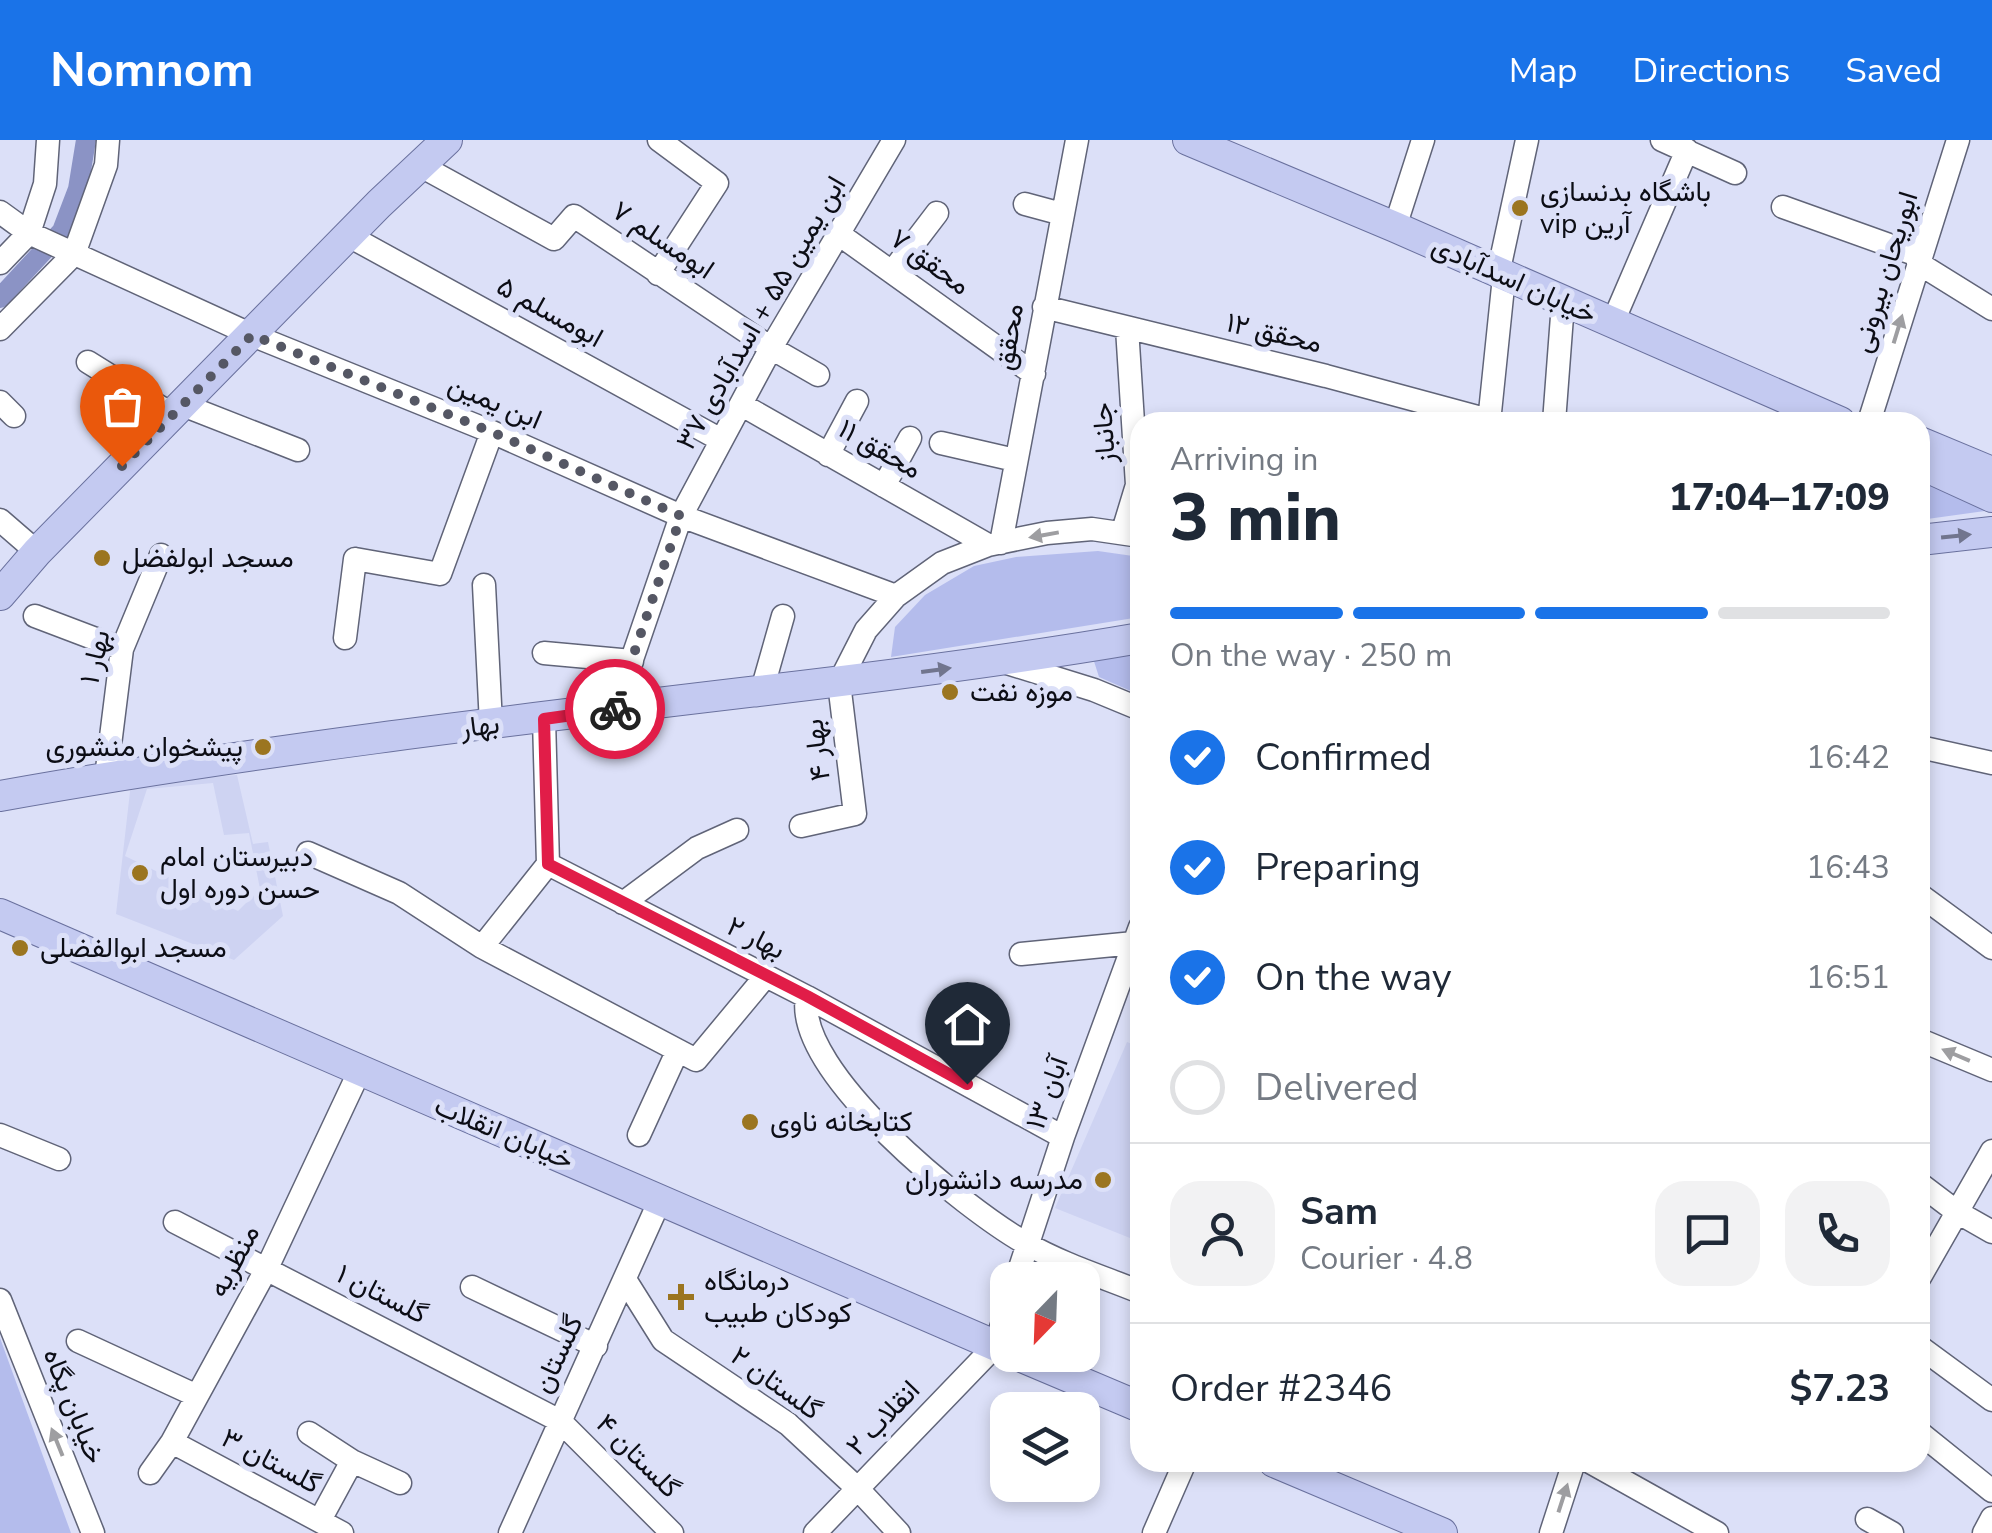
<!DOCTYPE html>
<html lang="en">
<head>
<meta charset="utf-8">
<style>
  :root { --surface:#fff; --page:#f2f2f3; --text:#1f2937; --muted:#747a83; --line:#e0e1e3; --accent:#1a73e8 }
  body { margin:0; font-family:"Nunito Sans",Vazirmatn,sans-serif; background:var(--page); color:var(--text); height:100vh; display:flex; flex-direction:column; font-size:38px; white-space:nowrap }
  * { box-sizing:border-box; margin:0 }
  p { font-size:32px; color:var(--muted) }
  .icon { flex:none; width:55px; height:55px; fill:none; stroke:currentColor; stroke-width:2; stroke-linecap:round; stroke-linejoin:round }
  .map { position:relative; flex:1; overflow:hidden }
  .details { position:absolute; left:1130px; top:272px; width:800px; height:1060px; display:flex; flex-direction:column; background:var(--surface); border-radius:30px; box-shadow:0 5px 15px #0003 }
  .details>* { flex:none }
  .needle { width:65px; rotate:203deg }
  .fabs { position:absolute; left:990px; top:1122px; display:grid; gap:20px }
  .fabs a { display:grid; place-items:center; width:110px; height:110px; border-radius:20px; background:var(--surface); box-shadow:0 5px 15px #0003; font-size:50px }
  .pin { position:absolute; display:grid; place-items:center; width:85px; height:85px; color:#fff; margin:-102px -42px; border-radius:50% 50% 50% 0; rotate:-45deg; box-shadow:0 0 10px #0007 }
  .pin .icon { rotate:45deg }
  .courier { position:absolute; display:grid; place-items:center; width:100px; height:100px; margin:-50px; border:8px solid #e11d48; border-radius:50%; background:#fff; color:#222; box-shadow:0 2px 12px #0007 }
  .summary em { font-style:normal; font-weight:800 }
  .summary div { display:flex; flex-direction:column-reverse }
  .summary { display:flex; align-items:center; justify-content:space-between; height:170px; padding:0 40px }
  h1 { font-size:65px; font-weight:800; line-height:75px }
  .bar { display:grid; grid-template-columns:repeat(4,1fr); gap:15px 10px; align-content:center; height:120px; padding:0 40px }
  .bar i { height:12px; border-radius:8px; background:var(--line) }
  .bar .active { background:var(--accent) }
  .bar p { grid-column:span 4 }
  .line { display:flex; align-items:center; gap:25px; padding:0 40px; border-top:2px solid var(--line) }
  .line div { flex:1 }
  .round { display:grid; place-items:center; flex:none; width:105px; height:105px; border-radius:30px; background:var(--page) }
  ol { padding:0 40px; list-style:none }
  li { display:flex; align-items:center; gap:30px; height:110px }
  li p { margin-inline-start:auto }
  li .icon { padding:10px; border-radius:50%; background:var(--accent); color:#fff; stroke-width:4 }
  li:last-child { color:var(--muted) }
  li i { width:55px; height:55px; border:5px solid var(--line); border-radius:50% }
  header { display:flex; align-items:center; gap:60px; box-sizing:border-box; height:140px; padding:0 50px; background:var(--accent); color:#fff }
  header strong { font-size:48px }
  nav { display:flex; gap:55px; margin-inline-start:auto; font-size:35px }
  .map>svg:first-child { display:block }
  .built { fill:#ced3f2; fill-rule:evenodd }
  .green { fill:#b4bcec }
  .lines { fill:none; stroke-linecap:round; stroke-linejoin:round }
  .canal { stroke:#8b93c5; stroke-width:20 }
  .minor-casing { stroke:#606478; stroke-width:25 }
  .major-casing { stroke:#6a719e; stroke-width:32 }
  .minor { stroke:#fff; stroke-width:22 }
  .major { stroke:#c4caf1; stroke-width:30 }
  .oneway { fill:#9e9ea1 }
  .oneway2 { fill:#71758e }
  .done { stroke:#555764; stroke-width:10; stroke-dasharray:0 18 }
  .route { stroke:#e11d48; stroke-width:12 }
  .poi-dot { fill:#9b7520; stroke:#dce0f8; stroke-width:4 }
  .labels { text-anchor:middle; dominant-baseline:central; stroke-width:10; stroke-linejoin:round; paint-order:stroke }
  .poi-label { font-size:28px; fill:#0c0d15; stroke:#dce0f8; text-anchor:start }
  .street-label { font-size:28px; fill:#0c0d15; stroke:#dce0f8 }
</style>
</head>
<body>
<header>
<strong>Nomnom</strong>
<nav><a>Map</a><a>Directions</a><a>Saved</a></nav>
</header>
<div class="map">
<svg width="1992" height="1393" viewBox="0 0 1992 1393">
  <rect width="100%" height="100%" fill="#dce0f8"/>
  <path class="built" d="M 237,635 L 253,704 L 268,702 L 283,776 L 234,820 L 116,774 L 131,643 ZM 213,643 L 224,695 L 249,693 L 260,749 L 238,771 L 125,716 L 147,649 Z
    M 1127,902 L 1140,907 L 1140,1102 L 1055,1068 Z"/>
  <path class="green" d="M 1920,332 L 1992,370 L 1920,380 Z
    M 1098,411 L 1140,417 L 1140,477 L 891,517 L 895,487 L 925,455 L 974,426 L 1016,417 Z
    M 1140,495 L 1140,555 L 1099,537 L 1092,515 Z
    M 0,1198 L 71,1393 L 0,1393 Z"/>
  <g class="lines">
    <path class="canal" d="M 0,158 L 62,91 L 78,49 L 86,0"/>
    <defs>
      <path id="minor" d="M 1662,0 L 1735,33
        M 421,26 L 554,99 L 574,76 L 771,208 L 818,235
        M 1025,64 L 1062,74
        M 1783,67 L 1920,116
        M 0,72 L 29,93 L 252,195 L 492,292 L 681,376 L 896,456
        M 1395,87 L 1423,0
        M 840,95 L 1034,234
        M 349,96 L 721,300
        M 0,123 L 29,93 L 45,44 L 48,0
        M 1918,123 L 1992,169
        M 892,132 L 937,73
        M 658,134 L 717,43 L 659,0
        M 1498,134 L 1527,0
        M 1044,167 L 1326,236 L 1489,280
        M 1612,184 L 1687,10
        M 0,189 L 74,114 L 106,25 L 108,0
        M 88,222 L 173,275
        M 0,262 L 14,276
        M 183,265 L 298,310
        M 742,265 L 988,405
        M 1489,282 L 1504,137
        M 1554,282 L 1563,163
        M 1869,282 L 1958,0
        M 941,303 L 1015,320
        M 828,315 L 857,261
        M 884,346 L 910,298
        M 0,380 L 37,412
        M 1123,391 L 1137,345 L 1127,188
        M 1001,403 L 1077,0
        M 484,445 L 491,584
        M 35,476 L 122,509
        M 345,498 L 355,419 L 440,434 L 492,292
        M 544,513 L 632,521
        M 1004,522 L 1094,550 L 1140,569
        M 762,550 L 783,476
        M 615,569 L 681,376 L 771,208 L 894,0
        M 544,579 L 548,724 L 807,857 L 1063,997
        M 1920,607 L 1992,623
        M 106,637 L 122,509 L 161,415
        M 801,686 L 855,674 L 839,543 L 866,490 L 896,456 L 942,423 L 988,405 L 1047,393 L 1092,389 L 1140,396
        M 308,713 L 399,753 L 482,807 L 696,920 L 765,837
        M 1920,755 L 1992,808
        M 623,763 L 697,708 L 737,690
        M 482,807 L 548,724
        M 1021,814 L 1134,803
        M 807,857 C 793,931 966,1070 1027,1104 C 1062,1124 1103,1137 1140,1152
        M 1920,900 L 1992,930
        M 0,995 L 59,1019
        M 639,995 L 677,912
        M 1920,1044 L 1957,1072 L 1992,1092
        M 175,1082 L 560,1281 L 672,1393
        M 1920,1137 L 1992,1011
        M 1016,1140 L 1063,997 L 1140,787
        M 626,1141 L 663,1200 L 788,1284 L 857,1348 L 899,1393
        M 472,1147 L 596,1206
        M 0,1160 L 93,1393
        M 78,1201 L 195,1255
        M 1920,1207 L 1992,1260
        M 309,1293 L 352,1321
        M 1920,1293 L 1992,1351
        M 172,1302 L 342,1393
        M 1590,1322 L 1717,1393
        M 150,1333 L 172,1302 L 267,1128 L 360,930
        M 1867,1379 L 1892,1393
        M 320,1380 L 352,1321 L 400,1343
        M 510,1393 L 660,1060
        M 815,1393 L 995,1206 L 1008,1167
        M 1154,1393 L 1185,1322
        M 1551,1393 L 1574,1322
        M 1984,1393 L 1992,1378"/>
      <path id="major" d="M 1188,0 L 1395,87 L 1840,282
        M 1920,302 L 1992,332
        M 1920,324 L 1992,357
        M 1920,400 L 1992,392
        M 0,455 L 37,412 L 379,64 L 447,0
        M 0,656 C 251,611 505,581 758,551 C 886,536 1013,520 1140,498
        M 0,774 L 1008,1211
        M 1017,1215 L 1140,1267
        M 1274,1322 L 1442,1393"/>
    </defs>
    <use href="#minor" class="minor-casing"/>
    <use href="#major" class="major-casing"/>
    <use href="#minor" class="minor"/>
    <use href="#major" class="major"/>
  </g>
  <defs><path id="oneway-solid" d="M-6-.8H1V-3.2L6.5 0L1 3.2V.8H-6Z" transform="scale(2.5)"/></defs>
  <g class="oneway">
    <use href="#oneway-solid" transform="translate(1898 189) rotate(-73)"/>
    <use href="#oneway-solid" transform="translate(1044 395) rotate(170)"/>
    <use href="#oneway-solid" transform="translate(1956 915) rotate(-157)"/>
    <use href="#oneway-solid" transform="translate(57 1302) rotate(-112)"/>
    <use href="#oneway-solid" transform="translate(1563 1358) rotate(-72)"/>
  </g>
  <g class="oneway2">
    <use href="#oneway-solid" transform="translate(1956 396) rotate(-6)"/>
    <use href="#oneway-solid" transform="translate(936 530) rotate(-8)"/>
  </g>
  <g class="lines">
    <path class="done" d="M 122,326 L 252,195 L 492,292 L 681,376 L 615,569"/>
    <path class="route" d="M 615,569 L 544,579 L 548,724 L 807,856 L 967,944"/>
  </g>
  <g class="poi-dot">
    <circle cx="1520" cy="68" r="10"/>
    <circle cx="102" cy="418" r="10"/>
    <circle cx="950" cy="552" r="10"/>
    <circle cx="263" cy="607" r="10"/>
    <circle cx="140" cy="733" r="10"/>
    <circle cx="20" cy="808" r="10"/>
    <circle cx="750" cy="982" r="10"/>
    <circle cx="1103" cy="1040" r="10"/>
    <path d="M676 1142h10v10h10v10h-10v10h-10v-10h-10v-10h10z"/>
  </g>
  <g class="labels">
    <g class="poi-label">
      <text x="1540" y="52">باشگاه بدنسازی<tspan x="1540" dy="32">vip آرین</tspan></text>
      <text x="122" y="418">مسجد ابولفضل</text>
      <text x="970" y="552">موزه نفت</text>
      <text x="243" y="607" text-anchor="end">پیشخوان منشوری</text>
      <text x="160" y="717">دبیرستان امام<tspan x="160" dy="32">حسن دوره اول</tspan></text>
      <text x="40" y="808">مسجد ابوالفضلی</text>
      <text x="770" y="982">کتابخانه ناوی</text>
      <text x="1083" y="1040" text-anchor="end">مدرسه دانشوران</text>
      <text x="704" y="1141">درمانگاه<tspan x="704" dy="32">کودکان طبیب</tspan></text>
    </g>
    <g class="street-label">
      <text transform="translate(663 100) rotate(34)">ابومسلم ۷</text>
      <text transform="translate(930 122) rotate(36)">محقق ۷</text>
      <text transform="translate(1885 132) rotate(-73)">ابوریحان بیرونی</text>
      <text transform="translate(1514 140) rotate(24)">خیابان اسدآبادی</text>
      <text transform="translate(550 172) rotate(29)">ابومسلم ۵</text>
      <text transform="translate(761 173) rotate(-60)">ابن یمین ۵۵ + اسدآبادی ۳۷</text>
      <text transform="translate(1274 193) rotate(13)">محقق ۱۲</text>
      <text transform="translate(1009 197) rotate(-81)">محقق</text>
      <text transform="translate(495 262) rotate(23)">ابن یمین</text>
      <text transform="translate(1104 293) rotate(-94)">جانباز</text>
      <text transform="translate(880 309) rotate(30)">محقق ۱۱</text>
      <text transform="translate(95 517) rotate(-77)">بهار ۱</text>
      <text transform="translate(480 586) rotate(-7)">بهار</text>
      <text transform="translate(817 610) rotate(-97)">بهار ۴</text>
      <text transform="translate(756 798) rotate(27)">بهار ۲</text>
      <text transform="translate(1047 953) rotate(-70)">۱۳ آبان</text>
      <text transform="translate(504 993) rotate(23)">خیابان انقلاب</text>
      <text transform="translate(234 1121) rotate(-62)">منظریه</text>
      <text transform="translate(382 1154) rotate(27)">گلستان ۱</text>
      <text transform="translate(558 1214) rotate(-65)">گلستان</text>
      <text transform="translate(776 1243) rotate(36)">گلستان ۲</text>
      <text transform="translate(74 1266) rotate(68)">خیابان پگاه</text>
      <text transform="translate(883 1278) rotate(-46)">انقلاب ۲</text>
      <text transform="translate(638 1316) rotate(45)">گلستان ۴</text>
      <text transform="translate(271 1321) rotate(28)">گلستان ۳</text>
    </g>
  </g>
</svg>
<div class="fabs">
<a><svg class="needle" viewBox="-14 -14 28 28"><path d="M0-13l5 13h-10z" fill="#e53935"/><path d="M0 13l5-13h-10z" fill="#747a83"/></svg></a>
<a><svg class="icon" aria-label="layers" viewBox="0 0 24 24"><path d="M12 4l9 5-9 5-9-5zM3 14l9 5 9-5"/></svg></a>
</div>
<div class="pin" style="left:122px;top:326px;background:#ea580c"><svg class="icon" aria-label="bag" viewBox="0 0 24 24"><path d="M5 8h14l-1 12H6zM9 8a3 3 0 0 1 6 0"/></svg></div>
<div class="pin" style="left:967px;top:944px;background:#1f2937"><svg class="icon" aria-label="home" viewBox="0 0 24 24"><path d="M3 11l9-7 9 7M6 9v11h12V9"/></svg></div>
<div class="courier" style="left:615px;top:569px"><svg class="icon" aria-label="bike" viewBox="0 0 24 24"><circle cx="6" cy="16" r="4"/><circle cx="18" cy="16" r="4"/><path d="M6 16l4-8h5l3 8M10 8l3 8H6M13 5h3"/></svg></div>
<section class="details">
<div class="summary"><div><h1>3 min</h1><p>Arriving in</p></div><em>17:04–17:09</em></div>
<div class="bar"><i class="active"></i><i class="active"></i><i class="active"></i><i></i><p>On the way · 250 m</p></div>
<ol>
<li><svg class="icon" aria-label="check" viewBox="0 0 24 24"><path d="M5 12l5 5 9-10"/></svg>Confirmed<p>16:42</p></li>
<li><svg class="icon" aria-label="check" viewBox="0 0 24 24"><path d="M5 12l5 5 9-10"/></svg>Preparing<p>16:43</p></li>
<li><svg class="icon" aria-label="check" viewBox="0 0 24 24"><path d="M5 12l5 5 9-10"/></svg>On the way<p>16:51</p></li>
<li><i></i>Delivered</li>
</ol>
<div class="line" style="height:180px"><a class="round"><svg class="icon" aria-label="person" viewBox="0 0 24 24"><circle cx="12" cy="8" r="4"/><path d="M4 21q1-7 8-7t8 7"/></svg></a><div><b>Sam</b><p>Courier · 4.8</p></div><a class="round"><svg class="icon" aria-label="chat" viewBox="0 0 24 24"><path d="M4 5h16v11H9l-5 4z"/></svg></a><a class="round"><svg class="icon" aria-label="phone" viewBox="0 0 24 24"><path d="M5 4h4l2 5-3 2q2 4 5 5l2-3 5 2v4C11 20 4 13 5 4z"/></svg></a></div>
<div class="line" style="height:130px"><div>Order #2346</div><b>$7.23</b></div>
</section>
</div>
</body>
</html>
